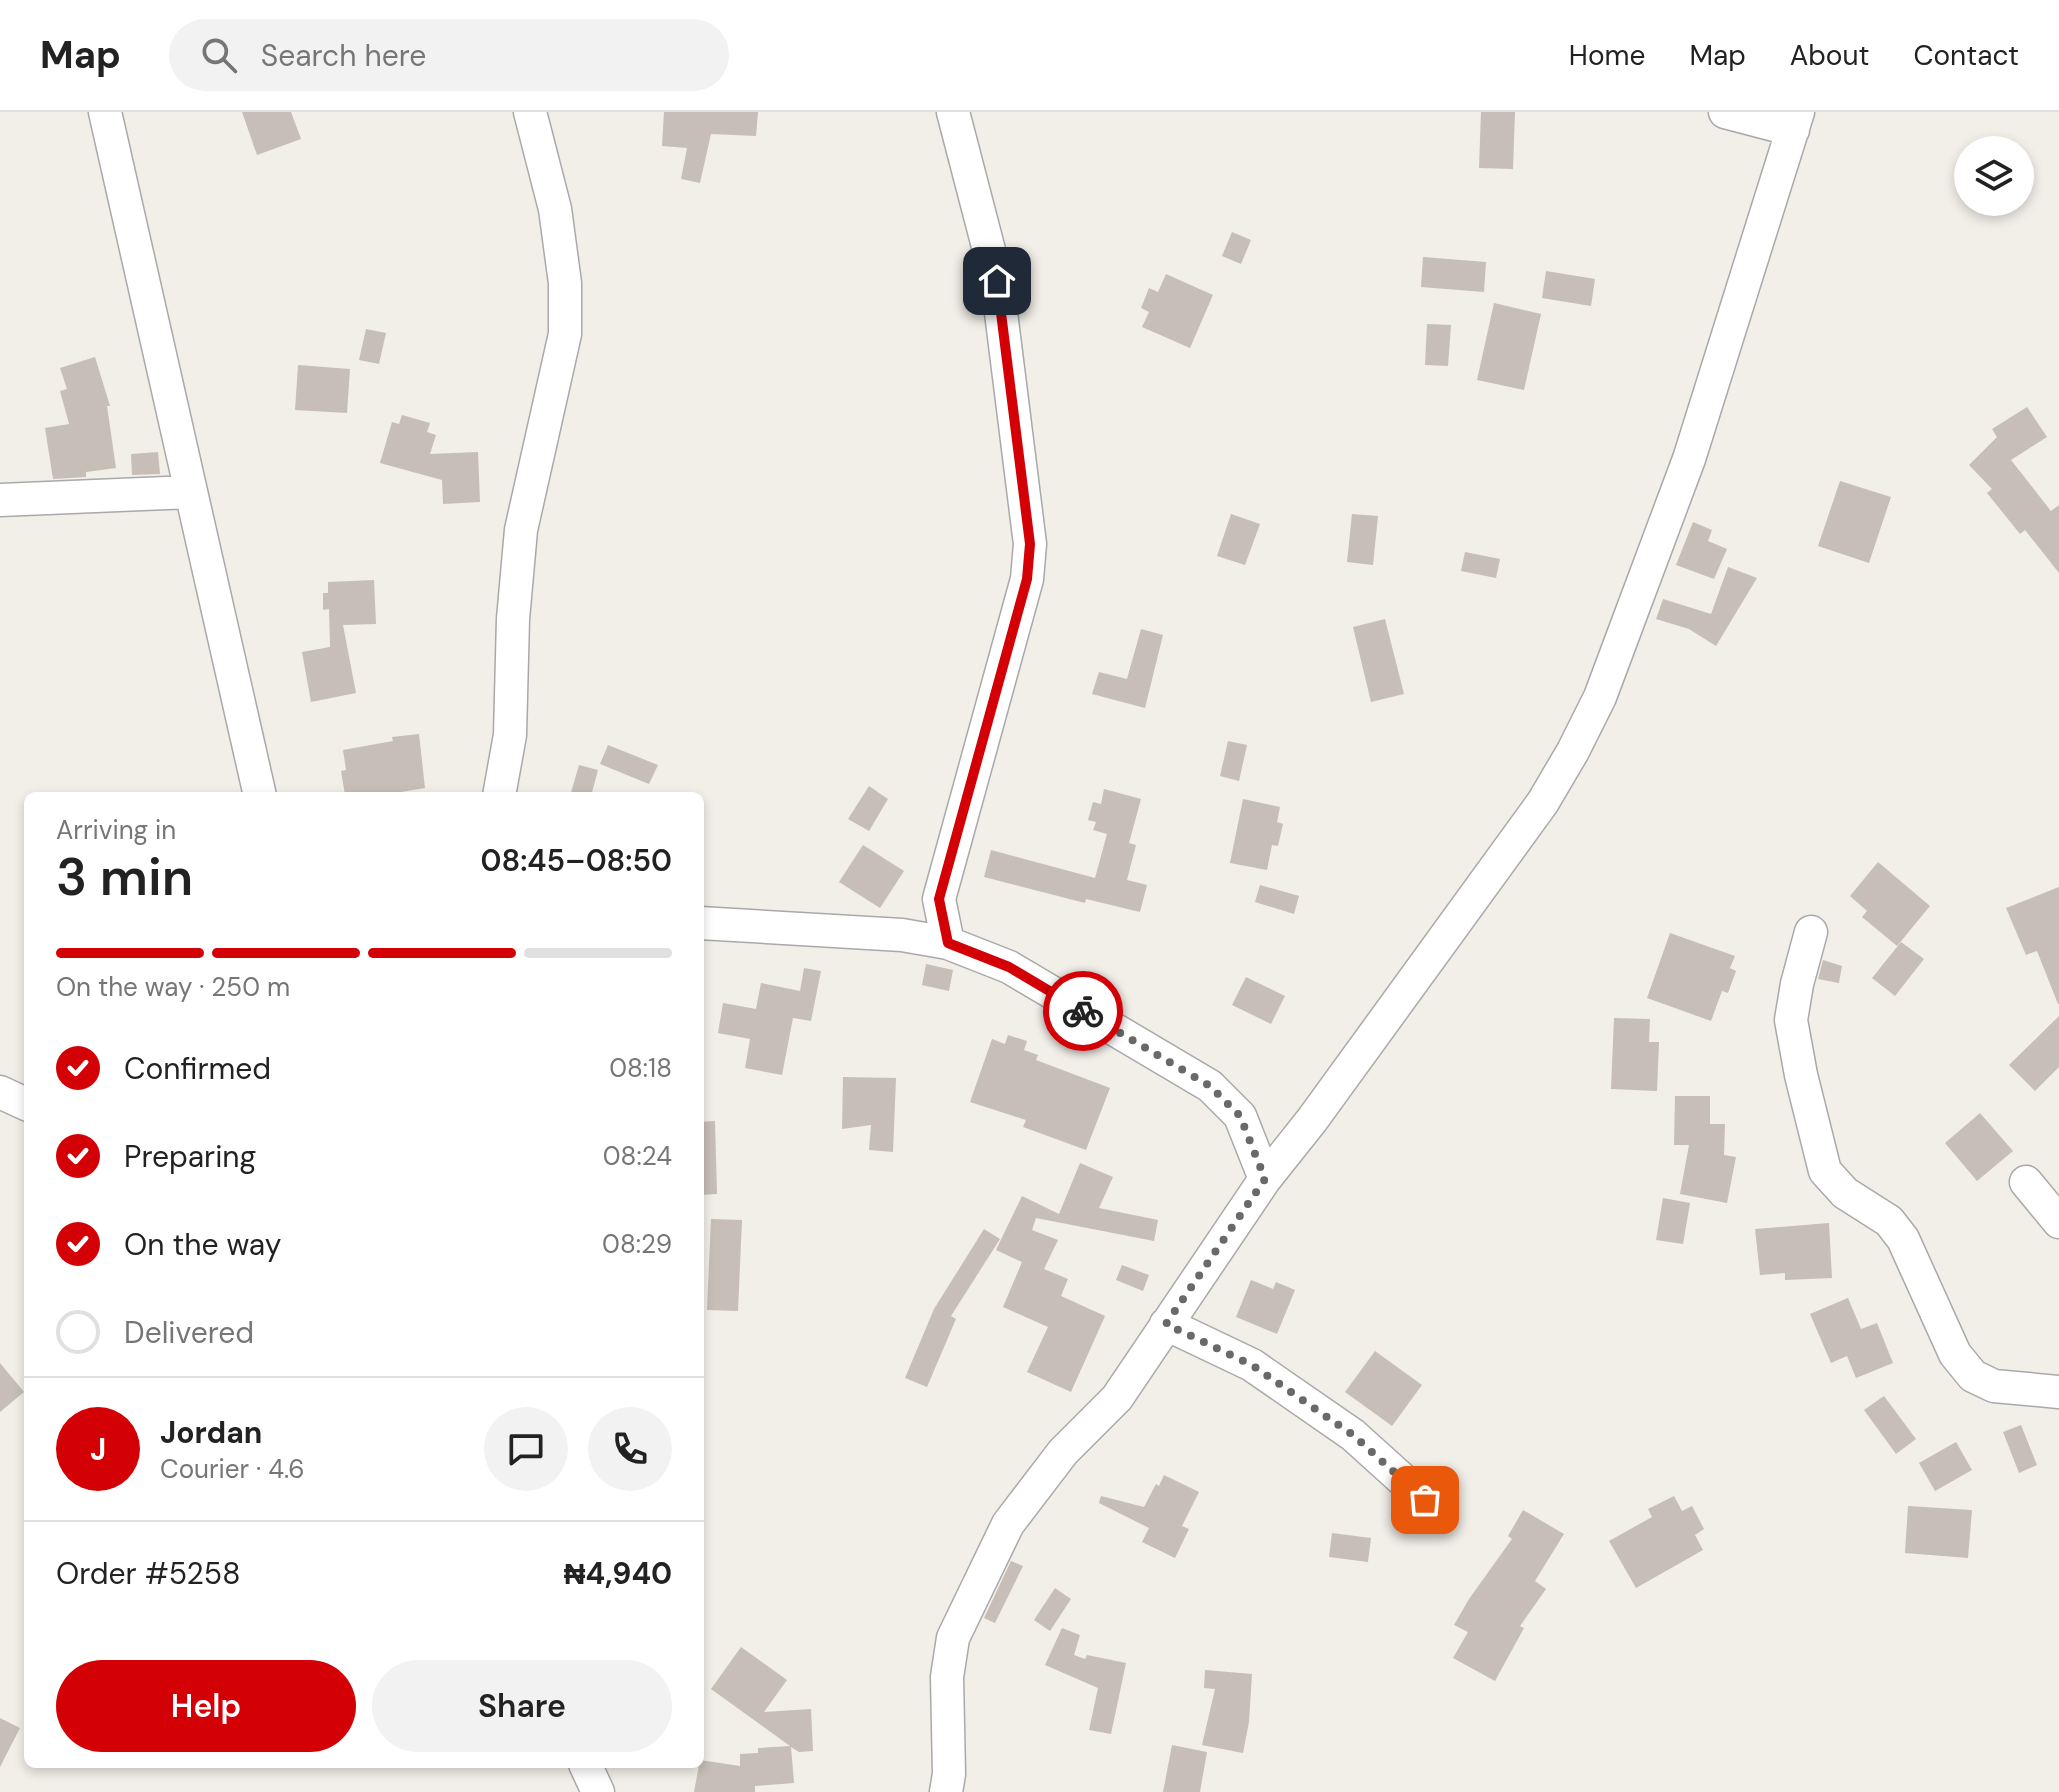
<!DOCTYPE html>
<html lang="en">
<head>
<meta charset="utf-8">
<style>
  :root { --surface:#fff; --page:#f2f2f2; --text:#222; --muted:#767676; --line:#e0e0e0; --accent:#d30006 }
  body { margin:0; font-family:"DM Sans",sans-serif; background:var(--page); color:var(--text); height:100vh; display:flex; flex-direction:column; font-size:30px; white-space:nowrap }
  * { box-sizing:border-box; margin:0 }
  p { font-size:26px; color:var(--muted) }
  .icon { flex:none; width:44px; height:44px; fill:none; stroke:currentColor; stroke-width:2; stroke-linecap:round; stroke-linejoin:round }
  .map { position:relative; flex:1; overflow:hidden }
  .drawer { position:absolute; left:24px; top:680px; width:680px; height:976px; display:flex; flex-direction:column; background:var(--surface); border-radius:12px; box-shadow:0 4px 12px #0003 }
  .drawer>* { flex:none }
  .fabs { position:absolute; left:1954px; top:24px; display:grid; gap:16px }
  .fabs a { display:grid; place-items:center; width:80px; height:80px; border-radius:50%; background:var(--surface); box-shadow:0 4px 12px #0003; font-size:40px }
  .pin { position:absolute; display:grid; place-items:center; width:68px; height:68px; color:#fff; margin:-34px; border-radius:16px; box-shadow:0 4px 12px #0006 }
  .courier { position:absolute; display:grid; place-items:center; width:80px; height:80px; margin:-40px; border:6px solid #d30006; border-radius:50%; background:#fff; color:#222; box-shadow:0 2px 10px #0007 }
  .summary em { font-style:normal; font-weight:600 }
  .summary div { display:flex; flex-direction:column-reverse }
  .summary { display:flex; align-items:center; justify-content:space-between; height:136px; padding:0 32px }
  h1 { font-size:52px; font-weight:600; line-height:60px }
  .bar { display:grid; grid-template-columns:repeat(4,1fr); gap:12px 8px; align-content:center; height:96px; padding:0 32px }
  .bar i { height:10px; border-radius:6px; background:var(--line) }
  .bar .active { background:var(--accent) }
  .bar p { grid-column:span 4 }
  .line { display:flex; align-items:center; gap:20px; padding:0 32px; border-top:2px solid var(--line) }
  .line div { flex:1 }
  .round { display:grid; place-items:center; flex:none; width:84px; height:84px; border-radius:42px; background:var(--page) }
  ol { padding:0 32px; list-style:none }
  li { display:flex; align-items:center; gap:24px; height:88px }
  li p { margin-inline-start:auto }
  li .icon { padding:8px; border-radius:50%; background:var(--accent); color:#fff; stroke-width:4 }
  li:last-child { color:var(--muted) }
  li i { width:44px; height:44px; border:4px solid var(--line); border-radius:50% }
  .cta { display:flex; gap:16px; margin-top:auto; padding:16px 32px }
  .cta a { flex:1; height:92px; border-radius:48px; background:var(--accent); color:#fff; font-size:32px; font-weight:600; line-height:92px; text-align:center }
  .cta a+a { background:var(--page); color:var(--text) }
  header { display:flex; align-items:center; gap:48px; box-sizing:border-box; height:112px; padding:0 40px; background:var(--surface); border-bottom:2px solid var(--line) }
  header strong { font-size:38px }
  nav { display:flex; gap:44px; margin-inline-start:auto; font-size:28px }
  .search { width:560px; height:72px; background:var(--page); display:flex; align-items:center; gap:20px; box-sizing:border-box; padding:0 28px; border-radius:44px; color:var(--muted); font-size:30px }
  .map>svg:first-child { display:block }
  .building { fill:#c7beb7 }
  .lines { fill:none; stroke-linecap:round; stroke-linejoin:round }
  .minor-casing { stroke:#a9a9a9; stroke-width:35 }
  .minor { stroke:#fff; stroke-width:32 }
  .done { stroke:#6b6967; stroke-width:8; stroke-dasharray:0 14.4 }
  .route { stroke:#d30006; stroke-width:10 }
</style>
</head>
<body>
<header>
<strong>Map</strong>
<div class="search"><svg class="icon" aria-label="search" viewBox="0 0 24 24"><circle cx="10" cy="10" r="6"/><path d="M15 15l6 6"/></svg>Search here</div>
<nav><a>Home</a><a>Map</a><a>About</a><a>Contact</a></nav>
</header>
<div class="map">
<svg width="2059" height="1680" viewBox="0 0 2059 1680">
  <rect width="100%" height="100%" fill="#f2eee8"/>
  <path class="building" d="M 242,0 L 291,0 L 301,27 L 257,43 Z
    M 664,0 L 758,0 L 756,24 L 711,22 L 700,71 L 681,67 L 687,36 L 662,34 Z
    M 1481,0 L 1515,0 L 1513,57 L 1479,56 Z
    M 1232,120 L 1251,128 L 1241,152 L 1222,144 Z
    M 1423,145 L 1486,150 L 1484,180 L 1421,175 Z
    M 1546,159 L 1595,167 L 1591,194 L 1542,186 Z
    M 1166,162 L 1213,183 L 1190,236 L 1142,215 L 1149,200 L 1141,196 L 1149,176 L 1158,180 Z
    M 1494,191 L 1541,202 L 1524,278 L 1477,268 Z
    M 1427,212 L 1451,213 L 1448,254 L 1425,253 Z
    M 366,217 L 386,221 L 379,252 L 359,248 Z
    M 95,245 L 110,294 L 107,294 L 116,356 L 86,360 L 86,365 L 53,367 L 45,316 L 69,312 L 60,279 L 67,277 L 60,256 Z
    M 298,253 L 350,257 L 347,301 L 295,298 Z
    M 2027,295 L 2047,325 L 2011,348 L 2051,399 L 2059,393 L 2059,461 L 2025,418 L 2020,422 L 1987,381 L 1992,377 L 1969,353 L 1997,325 L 1992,317 Z
    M 402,303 L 430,311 L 427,320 L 436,323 L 430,342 L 478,340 L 480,390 L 443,392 L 442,368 L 380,351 L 392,310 L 399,312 Z
    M 158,340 L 160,362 L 132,363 L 131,342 Z
    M 1840,369 L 1891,385 L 1869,451 L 1818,434 Z
    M 1231,402 L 1260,412 L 1245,453 L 1217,444 Z
    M 1352,402 L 1378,404 L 1373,453 L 1347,450 Z
    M 1693,410 L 1712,418 L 1708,429 L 1727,437 L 1714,467 L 1676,453 Z
    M 1465,440 L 1500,447 L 1496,466 L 1461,459 Z
    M 1728,455 L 1757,466 L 1716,534 L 1689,517 L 1656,507 L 1663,487 L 1711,502 Z
    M 374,468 L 376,512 L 343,513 L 356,581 L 311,590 L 302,540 L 330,535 L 329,497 L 323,498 L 323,481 L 328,481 L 328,470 Z
    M 1385,507 L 1404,582 L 1371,590 L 1353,515 Z
    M 1141,517 L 1163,523 L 1145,596 L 1092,582 L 1099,560 L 1127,567 Z
    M 419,622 L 425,676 L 377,684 L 366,684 L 365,680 L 345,683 L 341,659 L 346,658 L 343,638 L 393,629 L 392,625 Z
    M 1228,629 L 1247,633 L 1239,669 L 1220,664 Z
    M 608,633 L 658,653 L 649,672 L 600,652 Z
    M 579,653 L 598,658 L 591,684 L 570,684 Z
    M 869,674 L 888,687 L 869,719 L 848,707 Z
    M 1104,677 L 1141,687 L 1129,731 L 1136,733 L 1127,768 L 1147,773 L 1140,800 L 1086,787 L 1085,791 L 984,765 L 991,738 L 1095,766 L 1107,722 L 1093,718 L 1096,710 L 1088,708 L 1093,690 L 1101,692 Z
    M 1243,687 L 1280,695 L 1277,710 L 1283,712 L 1278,734 L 1272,733 L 1267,758 L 1230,751 Z
    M 863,733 L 904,759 L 880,796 L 839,770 Z
    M 1878,750 L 1930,794 L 1897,834 L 1862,805 L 1867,799 L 1850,784 Z
    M 1260,773 L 1299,784 L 1294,802 L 1255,790 Z
    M 2059,775 L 2059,892 L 2058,892 L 2037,839 L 2026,843 L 2006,796 Z
    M 1670,821 L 1735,844 L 1730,856 L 1736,859 L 1728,881 L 1722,879 L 1711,909 L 1647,886 Z
    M 1901,830 L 1924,847 L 1895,884 L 1872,866 Z
    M 1823,848 L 1842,854 L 1839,871 L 1818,867 Z
    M 926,852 L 953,858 L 949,879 L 922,873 Z
    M 804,856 L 821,859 L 811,909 L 793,906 L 782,963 L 745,956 L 750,927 L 718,921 L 723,891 L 756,897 L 761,871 L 800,879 Z
    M 1246,865 L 1285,884 L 1271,912 L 1232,893 Z
    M 2059,904 L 2059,955 L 2035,979 L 2009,953 Z
    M 1614,906 L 1650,907 L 1649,930 L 1659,930 L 1657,979 L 1611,977 Z
    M 1008,923 L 1027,929 L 1024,938 L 1038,943 L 1036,948 L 1110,976 L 1086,1038 L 1023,1015 L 1026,1008 L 970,990 L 992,927 L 1005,932 Z
    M 843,965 L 896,966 L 893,1040 L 869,1038 L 871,1013 L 842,1017 Z
    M 1675,984 L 1710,984 L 1710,1012 L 1725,1012 L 1724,1043 L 1736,1045 L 1727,1091 L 1680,1082 L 1689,1033 L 1674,1033 Z
    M 1980,1001 L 2013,1039 L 1977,1069 L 1945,1031 Z
    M 715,1009 L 717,1082 L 700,1083 L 700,1010 Z
    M 1080,1051 L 1113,1065 L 1099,1096 L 1158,1108 L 1154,1129 L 1036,1106 L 1032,1118 L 1058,1128 L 1044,1157 L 1068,1167 L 1061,1184 L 1105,1204 L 1071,1280 L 1027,1260 L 1048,1215 L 1003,1195 L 1022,1150 L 996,1138 L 1022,1084 L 1059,1102 Z
    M 1663,1086 L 1690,1091 L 1683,1132 L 1656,1128 Z
    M 711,1107 L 742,1108 L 738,1199 L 707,1198 Z
    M 1829,1111 L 1832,1166 L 1785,1168 L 1785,1161 L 1760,1163 L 1755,1117 Z
    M 984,1117 L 1000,1127 L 951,1204 L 956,1207 L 927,1275 L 905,1266 L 934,1197 Z
    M 1122,1153 L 1149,1163 L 1143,1179 L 1116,1168 Z
    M 1251,1168 L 1273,1177 L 1276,1170 L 1295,1178 L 1277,1222 L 1236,1205 Z
    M 1848,1186 L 1861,1217 L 1877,1211 L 1893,1251 L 1856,1266 L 1847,1244 L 1831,1251 L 1810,1202 Z
    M 1375,1239 L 1422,1273 L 1392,1314 L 1345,1280 Z
    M 0,1251 L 24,1280 L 0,1300 Z
    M 1884,1284 L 1916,1327 L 1896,1342 L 1864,1298 Z
    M 2021,1313 L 2037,1353 L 2019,1361 L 2003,1320 Z
    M 1956,1330 L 1972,1358 L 1935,1379 L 1919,1351 Z
    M 1164,1363 L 1199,1380 L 1182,1414 L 1189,1417 L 1175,1446 L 1142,1430 L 1149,1416 L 1099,1391 L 1101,1384 L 1144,1395 L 1156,1372 L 1159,1374 Z
    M 1674,1384 L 1682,1399 L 1692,1394 L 1704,1417 L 1695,1423 L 1703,1438 L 1636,1476 L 1609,1429 L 1652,1405 L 1648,1397 Z
    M 1908,1394 L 1972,1398 L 1968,1446 L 1905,1441 Z
    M 1523,1398 L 1564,1422 L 1535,1469 L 1546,1477 L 1520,1514 L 1524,1516 L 1495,1569 L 1453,1546 L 1468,1520 L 1454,1513 L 1469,1487 L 1512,1427 L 1508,1424 Z
    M 1332,1421 L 1371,1426 L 1368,1450 L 1329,1445 Z
    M 1011,1449 L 1023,1454 L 995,1511 L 984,1506 Z
    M 1055,1476 L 1071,1487 L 1050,1519 L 1034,1508 Z
    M 1062,1516 L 1080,1523 L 1074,1543 L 1085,1547 L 1087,1543 L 1126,1551 L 1111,1622 L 1089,1618 L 1098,1576 L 1045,1553 Z
    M 741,1535 L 787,1568 L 764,1600 L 811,1597 L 813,1639 L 799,1640 L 791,1635 L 794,1671 L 755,1674 L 755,1680 L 694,1680 L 700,1648 L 740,1654 L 740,1642 L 758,1641 L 758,1636 L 790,1634 L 711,1577 Z
    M 1205,1558 L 1252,1562 L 1249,1610 L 1243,1641 L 1202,1633 L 1215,1577 L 1204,1576 Z
    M 0,1606 L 20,1616 L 0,1655 Z
    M 1172,1633 L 1207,1640 L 1200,1680 L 1163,1680 Z"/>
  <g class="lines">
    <defs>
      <path id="minor" d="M 105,0 L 260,684
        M 1725,0 L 1793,18
        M 0,388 L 190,380
        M 499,684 L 510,623 L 513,507 L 521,418 L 565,222 L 565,171 L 555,97 L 530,0
        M 700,811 L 902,823 L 948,831 L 1009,855 L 1210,974 L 1240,1004 L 1265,1067
        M 1811,820 L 1797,872 L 1791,908 L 1801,963 L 1825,1059 L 1845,1081 L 1889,1109 L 1903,1127 L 1955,1242 L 1973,1264 L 1994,1274 L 2059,1280
        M 948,831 L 939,787 L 1027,467 L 1030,432 L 997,169 L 953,0
        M 0,980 L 28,993
        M 2026,1070 L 2059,1110
        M 1166,1212 L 1252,1253 L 1353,1323 L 1425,1388
        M 585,1652 L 598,1680
        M 946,1680 L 949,1662 L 947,1565 L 953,1526 L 1008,1412 L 1063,1340 L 1117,1286 L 1265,1067 L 1312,1008 L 1543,690 L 1573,639 L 1600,585 L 1689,347 L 1798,0"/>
    </defs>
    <use href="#minor" class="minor-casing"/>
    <use href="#minor" class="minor"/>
  </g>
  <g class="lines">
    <path class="done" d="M 1083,899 L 1210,974 L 1240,1004 L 1265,1067 L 1166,1212 L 1252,1253 L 1353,1323 L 1425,1388"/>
    <path class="route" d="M 997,169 L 1030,432 L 1027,467 L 939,787 L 948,831 L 1009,855 L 1083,899"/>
  </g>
</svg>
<div class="fabs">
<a><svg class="icon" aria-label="layers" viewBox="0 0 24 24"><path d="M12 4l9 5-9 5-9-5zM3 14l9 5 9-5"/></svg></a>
</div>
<div class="pin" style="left:1425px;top:1388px;background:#ea580c"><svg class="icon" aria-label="bag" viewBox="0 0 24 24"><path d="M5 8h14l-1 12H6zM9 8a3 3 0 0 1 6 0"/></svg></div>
<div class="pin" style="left:997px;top:169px;background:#1f2937"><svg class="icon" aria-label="home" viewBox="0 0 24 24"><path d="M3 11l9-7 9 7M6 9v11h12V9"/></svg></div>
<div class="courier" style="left:1083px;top:899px"><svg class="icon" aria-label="bike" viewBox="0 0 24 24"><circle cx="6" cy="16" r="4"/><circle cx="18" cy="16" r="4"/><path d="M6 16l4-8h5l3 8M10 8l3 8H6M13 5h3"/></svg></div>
<section class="drawer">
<div class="summary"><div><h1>3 min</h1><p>Arriving in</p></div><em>08:45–08:50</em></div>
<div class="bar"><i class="active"></i><i class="active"></i><i class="active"></i><i></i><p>On the way · 250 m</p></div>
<ol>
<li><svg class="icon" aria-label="check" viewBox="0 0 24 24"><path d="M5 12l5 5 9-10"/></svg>Confirmed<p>08:18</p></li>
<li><svg class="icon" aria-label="check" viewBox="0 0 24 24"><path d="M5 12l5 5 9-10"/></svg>Preparing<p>08:24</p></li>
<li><svg class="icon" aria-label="check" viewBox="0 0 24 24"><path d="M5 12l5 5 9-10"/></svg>On the way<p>08:29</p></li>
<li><i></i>Delivered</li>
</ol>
<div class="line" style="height:144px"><b class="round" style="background:var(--accent);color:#fff">J</b><div><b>Jordan</b><p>Courier · 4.6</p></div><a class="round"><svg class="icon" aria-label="chat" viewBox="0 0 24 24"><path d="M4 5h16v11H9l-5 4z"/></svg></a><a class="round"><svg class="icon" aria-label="phone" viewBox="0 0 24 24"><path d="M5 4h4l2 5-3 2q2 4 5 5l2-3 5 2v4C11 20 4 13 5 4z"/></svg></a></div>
<div class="line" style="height:104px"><div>Order #5258</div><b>₦4,940</b></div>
<div class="cta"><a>Help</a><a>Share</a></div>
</section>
</div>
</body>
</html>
